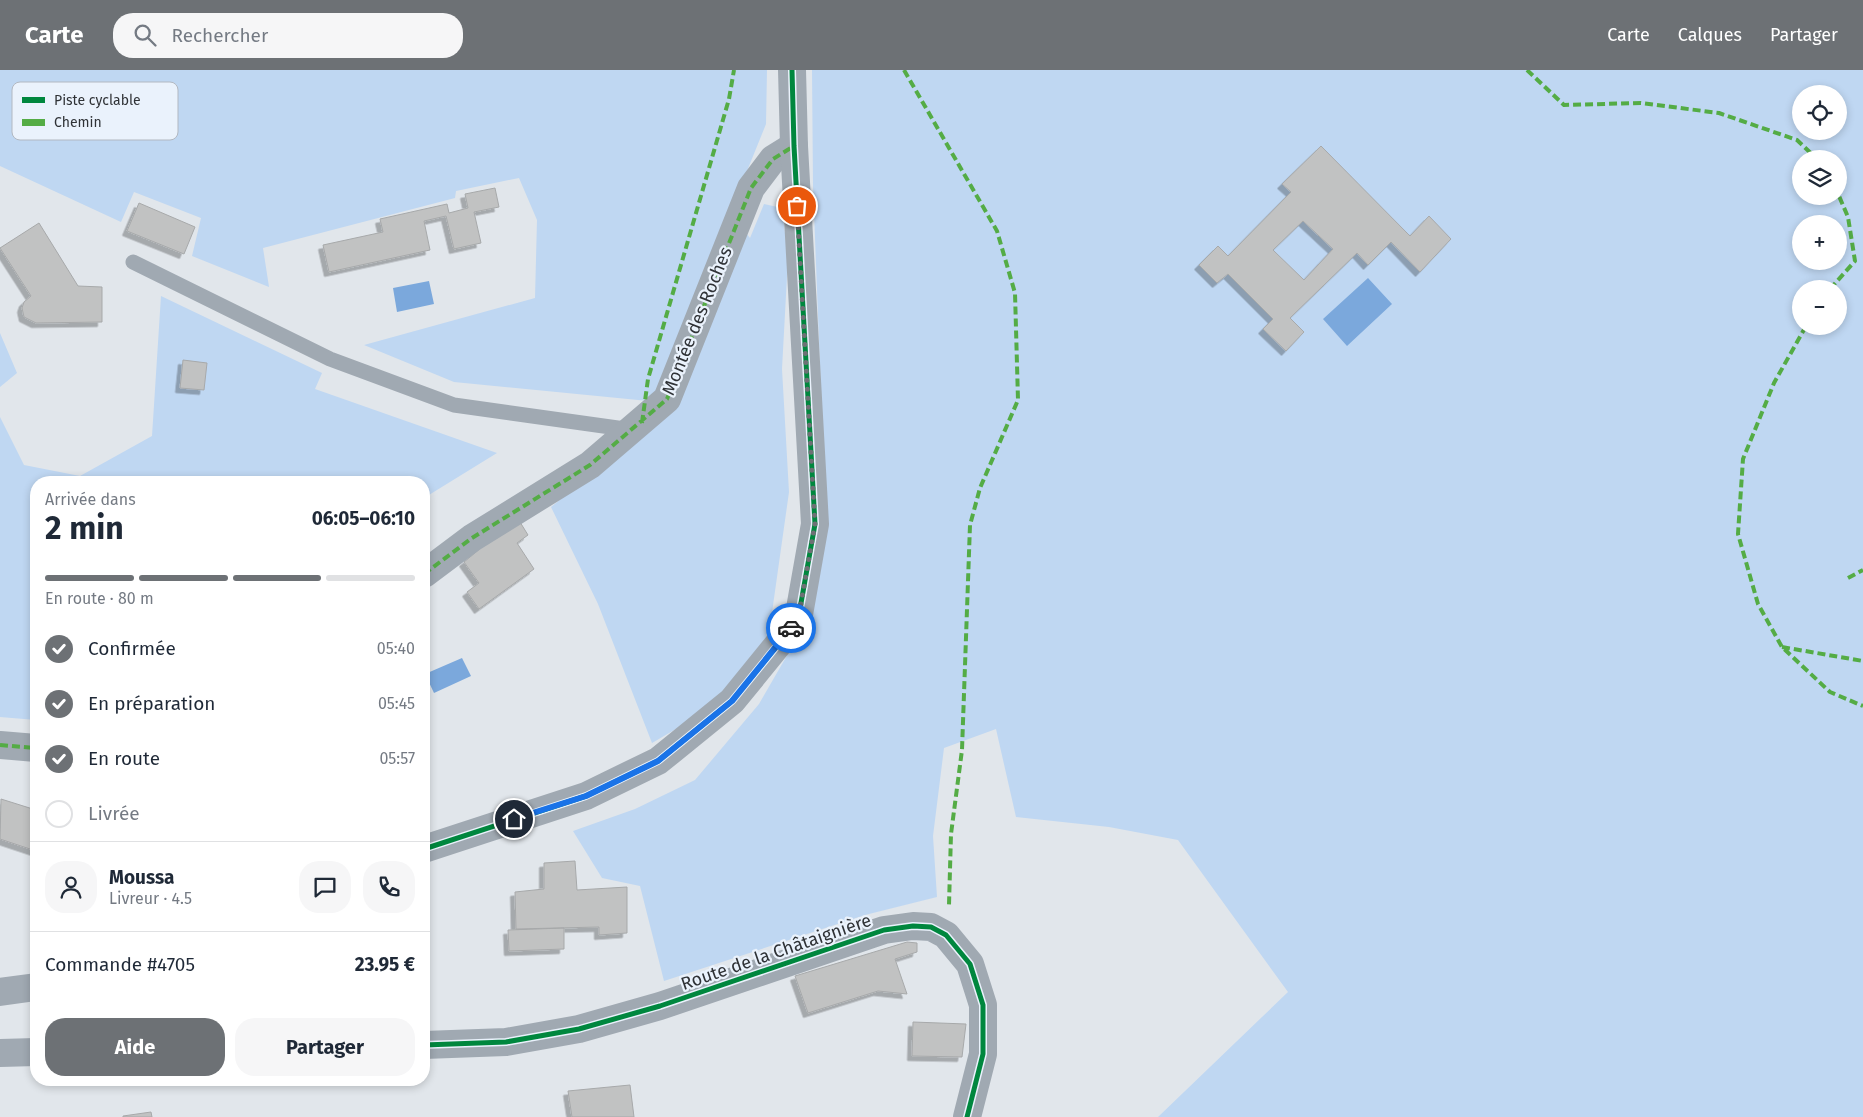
<!DOCTYPE html>
<html lang="fr">
<head>
<meta charset="utf-8">
<style>
  :root { --surface:#fff; --page:#f6f6f7; --text:#1f2937; --muted:#747a83; --line:#e0e1e3; --accent:#6d7175 }
  body { margin:0; font-family:"Fira Sans",sans-serif; background:var(--page); color:var(--text); height:100vh; display:flex; flex-direction:column; font-size:19px; white-space:nowrap }
  * { box-sizing:border-box; margin:0 }
  p { font-size:16px; color:var(--muted) }
  .icon { flex:none; width:28px; height:28px; fill:none; stroke:currentColor; stroke-width:2; stroke-linecap:round; stroke-linejoin:round }
  .map { position:relative; flex:1; overflow:hidden }
  .panel { position:absolute; left:30px; top:406px; width:400px; height:610px; display:flex; flex-direction:column; background:var(--surface); border-radius:20px; box-shadow:0 2px 8px #0003 }
  .panel>* { flex:none }
  .buttons { position:absolute; left:1792px; top:15px; display:grid; gap:10px }
  .buttons a { display:grid; place-items:center; width:55px; height:55px; border-radius:50%; background:var(--surface); box-shadow:0 2px 8px #0003; font-size:25px }
  .pin { position:absolute; display:grid; place-items:center; width:42px; height:42px; color:#fff; margin:-21px; border:2px solid #fff; border-radius:50%; box-shadow:0 1px 5px #0007 }
  .courier { position:absolute; display:grid; place-items:center; width:50px; height:50px; margin:-25px; border:4px solid #1a73e8; border-radius:50%; background:#fff; color:#222; box-shadow:0 1px 6px #0007 }
  .headline em { font-style:normal; font-weight:700 }
  .headline div { display:flex; flex-direction:column-reverse }
  .headline { display:flex; align-items:center; justify-content:space-between; height:85px; padding:0 15px }
  h1 { font-size:32px; font-weight:700; line-height:38px }
  .bar { display:grid; grid-template-columns:repeat(4,1fr); gap:8px 5px; align-content:center; height:60px; padding:0 15px }
  .bar i { height:6px; border-radius:4px; background:var(--line) }
  .bar .active { background:var(--accent) }
  .bar p { grid-column:span 4 }
  .line { display:flex; align-items:center; gap:12px; padding:0 15px; border-top:1px solid var(--line) }
  .line div { flex:1 }
  .round { display:grid; place-items:center; flex:none; width:52px; height:52px; border-radius:20px; background:var(--page) }
  ol { padding:0 15px; list-style:none }
  li { display:flex; align-items:center; gap:15px; height:55px }
  li p { margin-inline-start:auto }
  li .icon { padding:5px; border-radius:50%; background:var(--accent); color:#fff; stroke-width:4 }
  li:last-child { color:var(--muted) }
  li i { width:28px; height:28px; border:2px solid var(--line); border-radius:50% }
  .cta { display:flex; gap:10px; margin-top:auto; padding:10px 15px }
  .cta a { flex:1; height:58px; border-radius:20px; background:var(--accent); color:#fff; font-size:20px; font-weight:700; line-height:58px; text-align:center }
  .cta a+a { background:var(--page); color:var(--text) }
  header { display:flex; align-items:center; gap:30px; box-sizing:border-box; height:70px; padding:0 25px; background:var(--accent); color:#fff }
  header strong { font-size:24px }
  nav { display:flex; gap:28px; margin-inline-start:auto; font-size:18px }
  .search { width:350px; height:45px; background:var(--page); display:flex; align-items:center; gap:12px; box-sizing:border-box; padding:0 18px; border-radius:20px; color:var(--muted); font-size:19px }
  .map>svg:first-child { display:block }
  .green { fill:#bfd7f2; fill-rule:evenodd }
  .water { fill:#7ba8dc }
  .building { fill:#c1c2c2; stroke:#a7a9aa; fill-rule:evenodd; filter:url(#shadow) }
  .lines { fill:none; stroke-linecap:round; stroke-linejoin:round }
  .service { stroke:#a0a9b2; stroke-width:15 }
  .minor { stroke:#a0a9b2; stroke-width:28 }
  .tertiary { stroke:#a0a9b2; stroke-width:28 }
  .quiet { stroke:#54ac45; stroke-width:4; stroke-dasharray:8 4; stroke-linecap:butt }
  .cycleway-casing { stroke:#eaf2fc; stroke-width:8 }
  .cycleway { stroke:#00873e; stroke-width:5 }
  .done { stroke:#6d7175; stroke-width:5; stroke-dasharray:0 9 }
  .route { stroke:#1a73e8; stroke-width:6 }
  .labels { text-anchor:middle; dominant-baseline:central; stroke-width:4.5; stroke-linejoin:round; paint-order:stroke }
  .street-label { font-size:18px; fill:#2f3236; stroke:#eaf2fc }
  .key { fill:#eaf2fc; stroke:#b2b8c1; stroke-width:1 }
  .key-label { font-size:14px; fill:#2f3236 }
</style>
</head>
<body>
<header>
<strong>Carte</strong>
<div class="search"><svg class="icon" aria-label="search" viewBox="0 0 24 24"><circle cx="10" cy="10" r="6"/><path d="M15 15l6 6"/></svg>Rechercher</div>
<nav><a>Carte</a><a>Calques</a><a>Partager</a></nav>
</header>
<div class="map">
<svg width="1863" height="1047" viewBox="0 0 1863 1047">
  <defs>
    <filter id="shadow"><feDropShadow dx="-4.5" dy="4.5" stdDeviation="0" flood-color="#0004"/></filter>
  </defs>
  <rect width="100%" height="100%" fill="#e1e6eb"/>
  <path class="green" d="M 0,0 L 767,0 L 766,54 L 730,143 L 750,168 L 764,134 L 782,138 L 788,188 L 782,299 L 789,422 L 766,585 L 705,642 L 652,673 L 598,534 L 551,437 L 679,334 L 454,312 L 364,275 L 535,228 L 537,150 L 519,108 L 456,121 L 455,128 L 263,178 L 269,217 L 192,186 L 201,148 L 134,122 L 121,152 L 0,96 Z
    M 812,0 L 1863,0 L 1863,1047 L 1158,1047 L 1288,922 L 1178,770 L 1109,757 L 1016,747 L 996,659 L 944,678 L 933,766 L 937,827 L 865,845 L 664,911 L 640,816 L 602,808 L 573,761 L 635,739 L 695,710 L 759,634 L 800,563 L 826,451 L 813,116 ZM 1801,24 L 1839,24 L 1839,61 L 1801,61 ZM 1801,89 L 1839,89 L 1839,126 L 1801,126 ZM 1801,154 L 1839,154 L 1839,191 L 1801,191 ZM 1801,219 L 1839,219 L 1839,256 L 1801,256 Z
    M 161,226 L 322,303 L 315,319 L 497,383 L 424,428 L 424,412 L 36,412 L 36,650 L 0,647 L 0,347 L 24,395 L 80,406 L 152,366 Z
    M 0,263 L 17,303 L 0,317 Z"/>
  <path class="water" d="M 1368,208 L 1392,234 L 1347,276 L 1323,249 Z
    M 429,211 L 434,234 L 397,242 L 393,218 Z
    M 462,588 L 471,606 L 434,623 L 425,604 Z"/>
  <path class="building" d="M 1321,76 L 1410,166 L 1429,146 L 1451,169 L 1420,202 L 1391,172 L 1368,195 L 1357,183 L 1290,248 L 1304,262 L 1286,281 L 1263,259 L 1273,249 L 1228,204 L 1217,213 L 1199,195 L 1218,176 L 1228,186 L 1291,122 L 1282,114 ZM 1303,151 L 1333,179 L 1304,210 L 1273,180 Z
    M 495,118 L 499,137 L 474,142 L 481,173 L 454,179 L 446,146 L 424,151 L 430,180 L 329,202 L 323,175 L 383,162 L 380,149 L 447,134 L 449,143 L 468,138 L 465,124 Z
    M 139,133 L 195,157 L 184,184 L 127,161 Z
    M 39,153 L 78,216 L 102,217 L 102,252 L 36,253 L 24,247 L 22,238 L 24,232 L 31,226 L 0,178 Z
    M 183,290 L 207,293 L 204,320 L 180,318 Z
    M 520,452 L 528,465 L 517,473 L 534,499 L 479,539 L 467,522 L 479,513 L 464,492 L 499,463 Z
    M 1,729 L 36,740 L 36,781 L 0,769 Z
    M 575,791 L 577,820 L 627,817 L 627,863 L 599,865 L 599,857 L 516,859 L 515,822 L 544,819 L 544,793 Z
    M 564,858 L 564,879 L 509,881 L 508,860 Z
    M 907,872 L 917,873 L 917,882 L 895,889 L 907,924 L 878,921 L 808,943 L 795,906 Z
    M 913,952 L 966,954 L 962,987 L 912,986 Z
    M 630,1015 L 634,1047 L 572,1047 L 568,1021 Z
    M 151,1042 L 152,1047 L 123,1047 L 123,1046 Z"/>
  <g class="lines">
    <path class="service" d="M 133,192 L 330,289 L 454,335 L 632,360"/>
    <path class="minor" d="M 424,504 L 472,468 L 590,395 L 667,329 L 751,118 L 773,89 L 794,76
      M 0,675 L 36,678"/>
    <path class="tertiary" d="M 424,779 L 586,726 L 658,691 L 732,631 L 798,550 L 815,454 L 794,76 L 792,0
      M 0,922 L 36,917
      M 424,975 L 506,972 L 579,959 L 660,936 L 884,860 L 913,856 L 931,857 L 946,865 L 970,894 L 983,935 L 983,984 L 967,1047
      M 0,983 L 36,982"/>
    <path class="quiet" d="M 904,0 L 997,161 L 1015,223 L 1018,330 L 980,418 L 970,455 L 962,680 L 951,764 L 949,835
      M 1527,0 L 1564,35 L 1641,33 L 1719,43 L 1797,70 L 1817,89
      M 1830,219 L 1855,191 L 1848,147 L 1839,126
      M 1806,256 L 1774,313 L 1743,389 L 1738,464 L 1758,534 L 1782,577 L 1830,622 L 1863,636
      M 642,353 L 648,309 L 729,29 L 734,0
      M 424,504 L 472,468 L 590,395 L 667,329 L 751,118 L 773,89 L 794,76
      M 1848,508 L 1863,500
      M 1782,577 L 1863,591
      M 0,675 L 36,678"/>
    <defs>
      <path id="cycleway" d="M 424,779 L 586,726 L 658,691 L 732,631 L 798,550 L 815,454 L 794,76 L 792,0
        M 424,975 L 506,972 L 579,959 L 660,936 L 884,860 L 913,856 L 931,857 L 946,865 L 970,894 L 983,935 L 983,984 L 967,1047"/>
    </defs>
    <use href="#cycleway" class="cycleway-casing"/>
    <use href="#cycleway" class="cycleway"/>
  </g>
  <g class="lines">
    <path class="done" d="M 791,558 L 798,550 L 815,454 L 797,136"/>
    <path class="route" d="M 514,749 L 586,726 L 658,691 L 732,631 L 791,558"/>
  </g>
  <g class="labels">
    <g class="street-label">
      <text transform="translate(697 251) rotate(-68)">Montée des Roches</text>
      <text transform="translate(776 882) rotate(-19)">Route de la Châtaignière</text>
    </g>
  </g>
  <rect x="12" y="12" width="166" height="58" rx="8" class="key"/>
  <rect x="22" y="27" width="23" height="6" fill="#00873e"/>
  <rect x="22" y="49" width="23" height="7" fill="#54ac45"/>
  <g class="key-label">
    <text x="54" y="35">Piste cyclable</text>
    <text x="54" y="57">Chemin</text>
  </g>
</svg>
<div class="buttons">
<a><svg class="icon" aria-label="locate" viewBox="0 0 24 24"><circle cx="12" cy="12" r="6"/><path d="M12 2v4M12 18v4M2 12h4M18 12h4"/></svg></a>
<a><svg class="icon" aria-label="layers" viewBox="0 0 24 24"><path d="M12 4l9 5-9 5-9-5zM3 14l9 5 9-5"/></svg></a>
<a>+</a>
<a>−</a>
</div>
<div class="pin" style="left:797px;top:136px;background:#ea580c"><svg class="icon" aria-label="bag" viewBox="0 0 24 24"><path d="M5 8h14l-1 12H6zM9 8a3 3 0 0 1 6 0"/></svg></div>
<div class="pin" style="left:514px;top:749px;background:#1f2937"><svg class="icon" aria-label="home" viewBox="0 0 24 24"><path d="M3 11l9-7 9 7M6 9v11h12V9"/></svg></div>
<div class="courier" style="left:791px;top:558px"><svg class="icon" aria-label="car" viewBox="0 0 24 24"><path d="M5 17H2v-5l4-1 3-4h7l3 4 3 1v5h-3M9 17h6M6 11h13"/><circle cx="7" cy="17" r="2"/><circle cx="17" cy="17" r="2"/></svg></div>
<section class="panel">
<div class="headline"><div><h1>2 min</h1><p>Arrivée dans</p></div><em>06:05–06:10</em></div>
<div class="bar"><i class="active"></i><i class="active"></i><i class="active"></i><i></i><p>En route · 80 m</p></div>
<ol>
<li><svg class="icon" aria-label="check" viewBox="0 0 24 24"><path d="M5 12l5 5 9-10"/></svg>Confirmée<p>05:40</p></li>
<li><svg class="icon" aria-label="check" viewBox="0 0 24 24"><path d="M5 12l5 5 9-10"/></svg>En préparation<p>05:45</p></li>
<li><svg class="icon" aria-label="check" viewBox="0 0 24 24"><path d="M5 12l5 5 9-10"/></svg>En route<p>05:57</p></li>
<li><i></i>Livrée</li>
</ol>
<div class="line" style="height:90px"><a class="round"><svg class="icon" aria-label="person" viewBox="0 0 24 24"><circle cx="12" cy="8" r="4"/><path d="M4 21q1-7 8-7t8 7"/></svg></a><div><b>Moussa</b><p>Livreur · 4.5</p></div><a class="round"><svg class="icon" aria-label="chat" viewBox="0 0 24 24"><path d="M4 5h16v11H9l-5 4z"/></svg></a><a class="round"><svg class="icon" aria-label="phone" viewBox="0 0 24 24"><path d="M5 4h4l2 5-3 2q2 4 5 5l2-3 5 2v4C11 20 4 13 5 4z"/></svg></a></div>
<div class="line" style="height:65px"><div>Commande #4705</div><b>23.95 €</b></div>
<div class="cta"><a>Aide</a><a>Partager</a></div>
</section>
</div>
</body>
</html>
